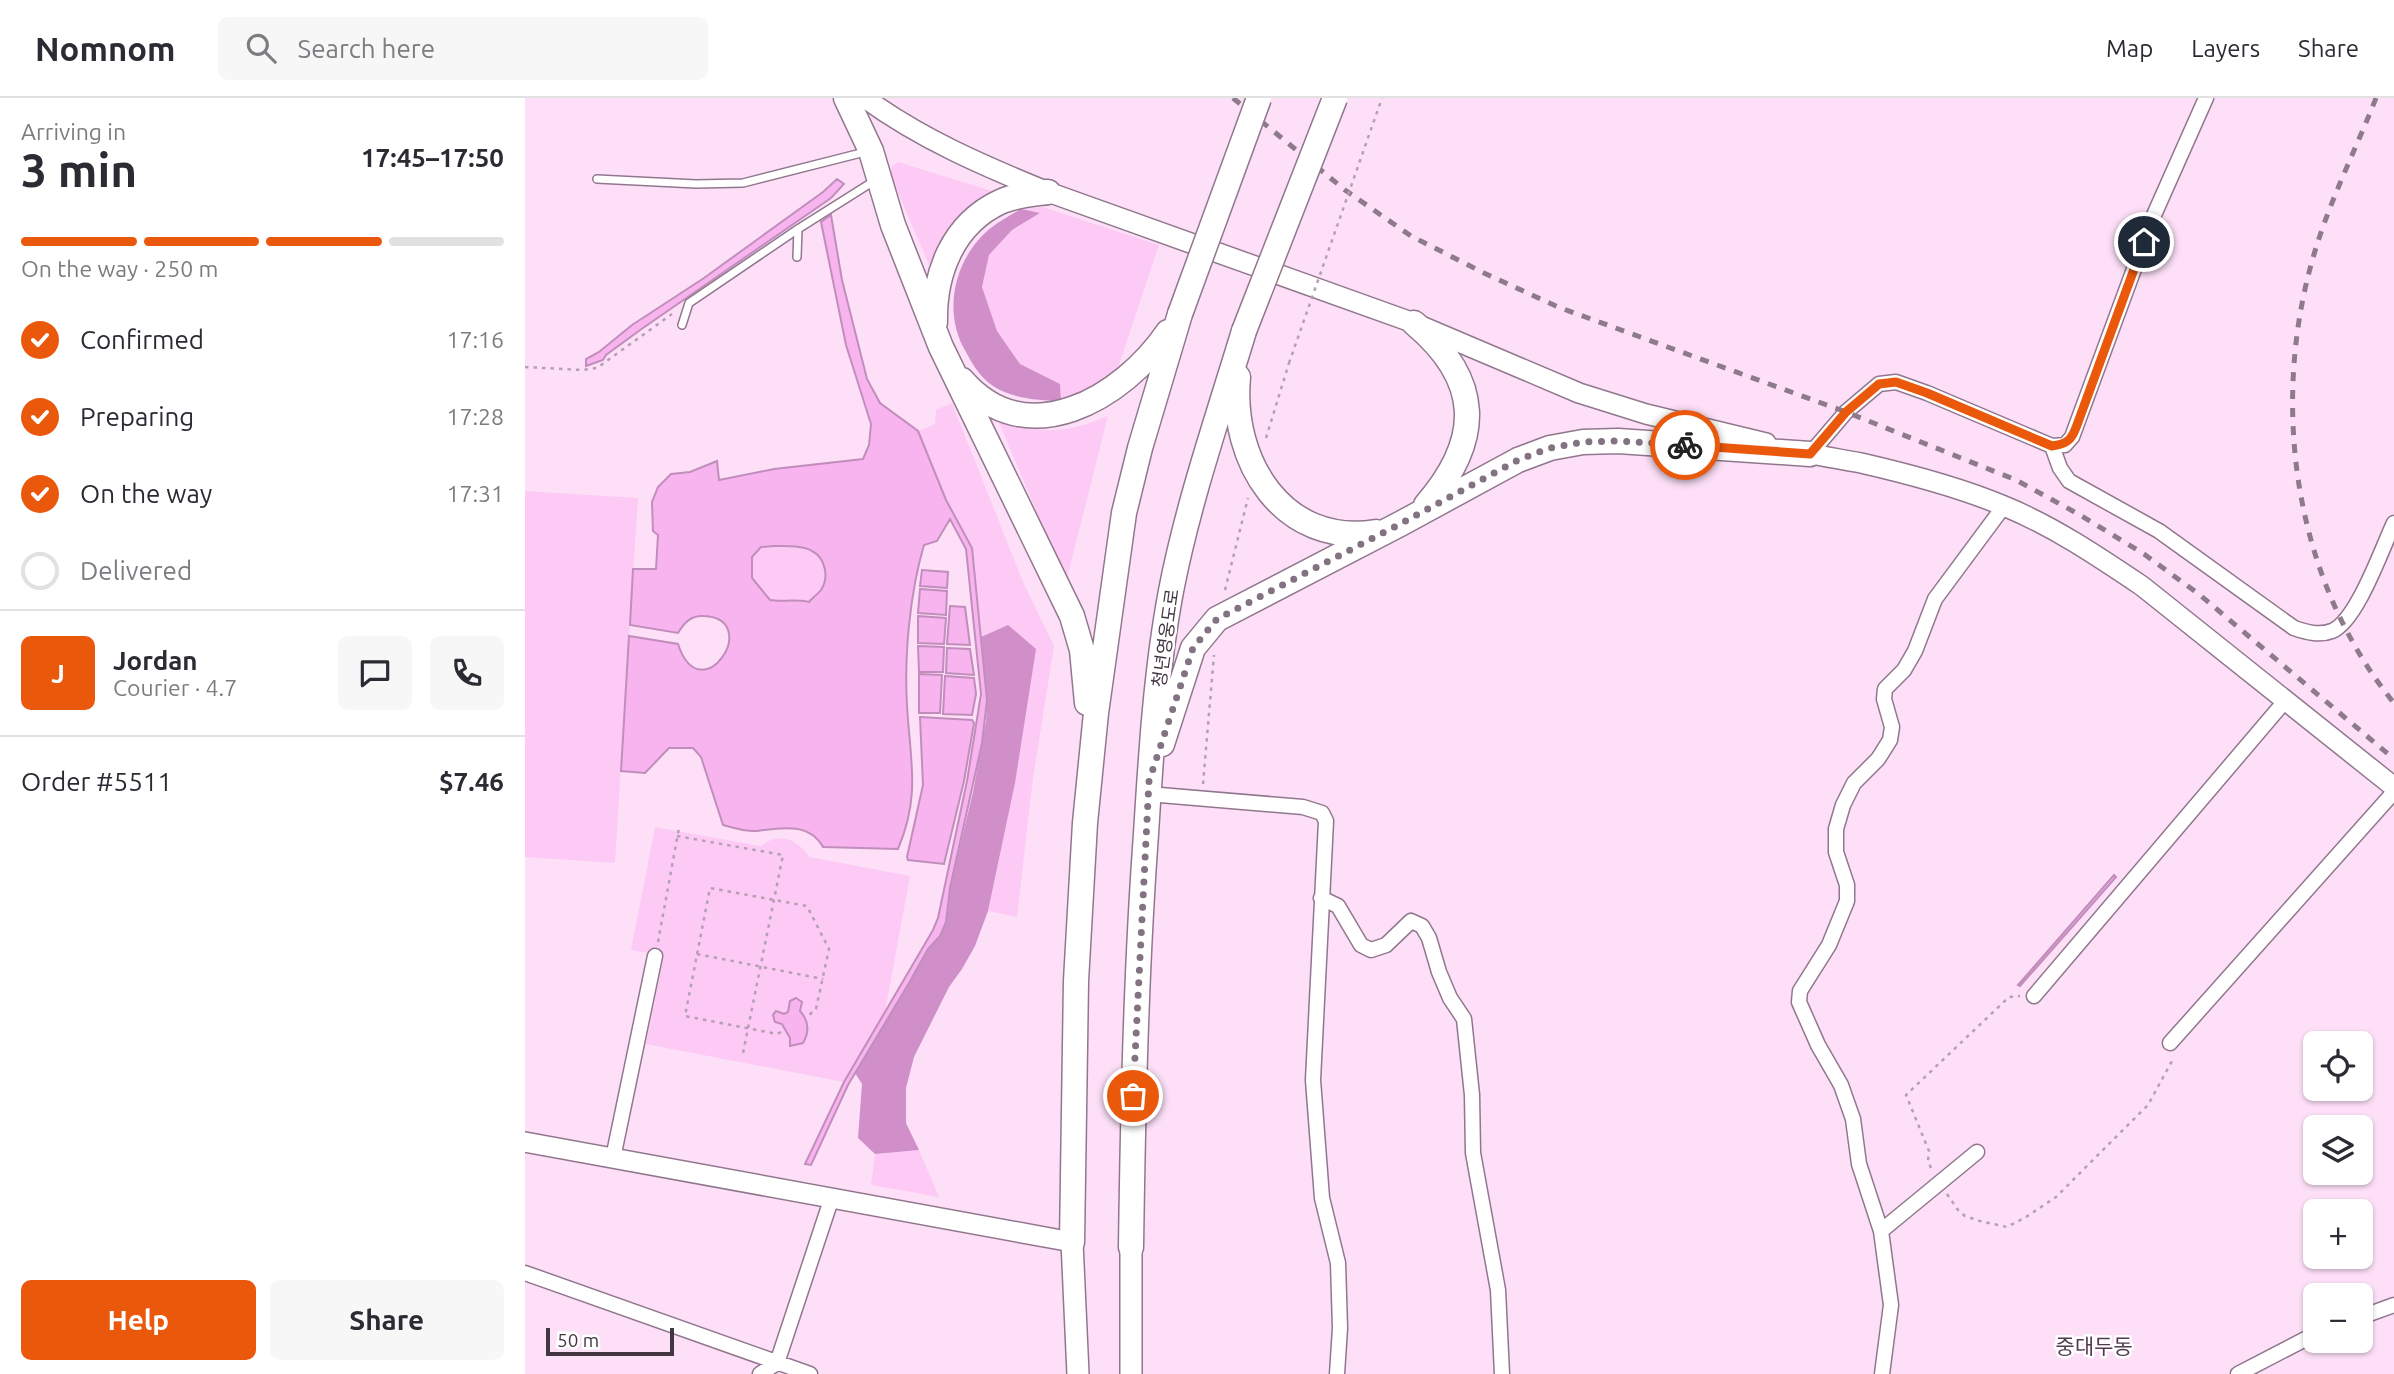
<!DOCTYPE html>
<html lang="en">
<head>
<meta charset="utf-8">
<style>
  :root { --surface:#fff; --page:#f7f7f7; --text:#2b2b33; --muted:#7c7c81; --line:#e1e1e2; --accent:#ea580c }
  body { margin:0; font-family:Ubuntu,"Noto Sans KR",sans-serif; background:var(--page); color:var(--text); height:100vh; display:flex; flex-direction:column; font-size:26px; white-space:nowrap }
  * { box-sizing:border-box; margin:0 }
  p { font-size:23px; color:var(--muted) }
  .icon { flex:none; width:38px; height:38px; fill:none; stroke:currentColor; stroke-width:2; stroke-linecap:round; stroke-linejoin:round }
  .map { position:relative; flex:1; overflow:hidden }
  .side { display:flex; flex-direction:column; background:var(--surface); width:525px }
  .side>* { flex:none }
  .tools { position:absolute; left:1778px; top:933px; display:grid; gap:14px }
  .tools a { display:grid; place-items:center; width:70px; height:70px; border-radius:10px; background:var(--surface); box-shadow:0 2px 5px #0004; font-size:35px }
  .scale { position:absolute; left:21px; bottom:18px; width:128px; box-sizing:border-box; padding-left:7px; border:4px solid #423741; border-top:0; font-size:19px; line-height:24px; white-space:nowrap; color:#423741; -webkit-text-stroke:5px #fff; paint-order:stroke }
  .pin { position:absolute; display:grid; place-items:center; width:60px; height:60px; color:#fff; margin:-30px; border:4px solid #fff; border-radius:50%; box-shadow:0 2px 7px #0007 }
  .courier { position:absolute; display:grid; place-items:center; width:70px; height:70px; margin:-35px; border:5px solid #ea580c; border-radius:50%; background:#fff; color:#222; box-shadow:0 2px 9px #0007 }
  .summary em { font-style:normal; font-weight:700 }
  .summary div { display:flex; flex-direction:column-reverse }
  .summary { display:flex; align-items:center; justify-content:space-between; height:119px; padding:0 21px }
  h1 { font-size:46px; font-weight:700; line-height:52px }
  .bar { display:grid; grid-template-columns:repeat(4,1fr); gap:10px 7px; align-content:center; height:84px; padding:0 21px }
  .bar i { height:9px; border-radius:5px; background:var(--line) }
  .bar .on { background:var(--accent) }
  .bar p { grid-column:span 4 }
  .line { display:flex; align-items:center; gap:18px; padding:0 21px; border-top:2px solid var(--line) }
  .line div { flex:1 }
  .round { display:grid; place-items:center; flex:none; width:74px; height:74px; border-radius:10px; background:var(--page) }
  ol { padding:0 21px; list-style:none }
  li { display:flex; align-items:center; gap:21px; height:77px }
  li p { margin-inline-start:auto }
  li .icon { padding:7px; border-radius:50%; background:var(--accent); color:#fff; stroke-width:4 }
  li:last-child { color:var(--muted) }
  li i { width:38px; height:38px; border:4px solid var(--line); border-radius:50% }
  .primary-button { display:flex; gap:14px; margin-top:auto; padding:14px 21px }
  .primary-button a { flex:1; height:80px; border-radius:10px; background:var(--accent); color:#fff; font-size:28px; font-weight:700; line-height:80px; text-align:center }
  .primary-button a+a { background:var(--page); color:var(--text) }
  header { display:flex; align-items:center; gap:42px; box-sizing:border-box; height:98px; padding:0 35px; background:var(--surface); border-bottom:2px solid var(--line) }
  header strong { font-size:33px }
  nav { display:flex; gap:38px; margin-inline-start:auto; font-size:24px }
  .search { width:490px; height:63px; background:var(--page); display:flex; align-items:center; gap:18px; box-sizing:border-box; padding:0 24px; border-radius:10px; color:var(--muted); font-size:26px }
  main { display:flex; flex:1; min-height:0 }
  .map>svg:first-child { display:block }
  .green { fill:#fccaf5 }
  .forest { fill:#d08fc8 }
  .water { fill:#f8b4ef; stroke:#c18ebb; stroke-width:2; fill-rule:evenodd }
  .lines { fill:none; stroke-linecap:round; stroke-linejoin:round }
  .lane-casing { stroke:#91778d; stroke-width:10 }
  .street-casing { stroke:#91778d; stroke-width:17 }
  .secondary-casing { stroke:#91778d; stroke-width:22 }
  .primary-casing { stroke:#91778d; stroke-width:24 }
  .highway-casing { stroke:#91778d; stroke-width:27 }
  .path { stroke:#b59fb2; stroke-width:2.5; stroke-dasharray:3.5 5; stroke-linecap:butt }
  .lane { stroke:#fff; stroke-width:7 }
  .street { stroke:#fff; stroke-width:14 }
  .secondary { stroke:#fff; stroke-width:19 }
  .primary { stroke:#fff; stroke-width:21 }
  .highway { stroke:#fff; stroke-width:24 }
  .rail { stroke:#8d7a8a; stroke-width:5; stroke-dasharray:9 9; stroke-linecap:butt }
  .highway-bridge-casing { stroke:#91778d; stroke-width:27; stroke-linecap:butt }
  .path-bridge { stroke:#b59fb2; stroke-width:2.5; stroke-dasharray:3.5 5; stroke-linecap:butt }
  .highway-bridge { stroke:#fff; stroke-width:24 }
  .done { stroke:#837281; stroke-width:7; stroke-dasharray:0 12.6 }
  .route { stroke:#ea580c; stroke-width:9 }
  .labels { text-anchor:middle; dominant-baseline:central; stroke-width:5; stroke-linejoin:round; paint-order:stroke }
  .street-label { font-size:18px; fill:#423741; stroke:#fff }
  .quarter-label { font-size:21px; fill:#513a4e; stroke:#fff }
</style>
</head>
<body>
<header>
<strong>Nomnom</strong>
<div class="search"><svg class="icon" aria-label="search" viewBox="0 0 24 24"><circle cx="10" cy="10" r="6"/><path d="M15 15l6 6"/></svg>Search here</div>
<nav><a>Map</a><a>Layers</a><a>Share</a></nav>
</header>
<main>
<section class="side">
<div class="summary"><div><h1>3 min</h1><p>Arriving in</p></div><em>17:45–17:50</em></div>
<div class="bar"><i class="on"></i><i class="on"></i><i class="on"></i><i></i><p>On the way · 250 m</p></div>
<ol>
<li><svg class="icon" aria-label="check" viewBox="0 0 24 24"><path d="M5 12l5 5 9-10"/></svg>Confirmed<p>17:16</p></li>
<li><svg class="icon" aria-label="check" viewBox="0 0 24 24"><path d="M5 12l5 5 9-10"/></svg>Preparing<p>17:28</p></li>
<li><svg class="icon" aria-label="check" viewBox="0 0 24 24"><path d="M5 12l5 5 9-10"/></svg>On the way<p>17:31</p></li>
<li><i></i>Delivered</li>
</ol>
<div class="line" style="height:126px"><b class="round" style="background:var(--accent);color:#fff">J</b><div><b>Jordan</b><p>Courier · 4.7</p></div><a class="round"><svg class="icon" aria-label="chat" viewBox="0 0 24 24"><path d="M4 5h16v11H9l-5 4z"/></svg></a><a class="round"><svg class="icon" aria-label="phone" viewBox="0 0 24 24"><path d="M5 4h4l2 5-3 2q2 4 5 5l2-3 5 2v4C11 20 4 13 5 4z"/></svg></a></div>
<div class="line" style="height:91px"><div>Order #5511</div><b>$7.46</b></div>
<div class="primary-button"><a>Help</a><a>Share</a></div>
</section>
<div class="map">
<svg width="1869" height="1276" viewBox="0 0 1869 1276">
  <rect width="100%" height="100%" fill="#fde0f8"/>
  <path class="green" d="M 373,64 L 467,93 L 409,178 L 365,76 L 367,68 Z
    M 518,109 L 634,147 L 589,282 L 536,303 L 535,286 L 495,266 L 472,233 L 457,189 L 464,157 L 487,132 L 515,115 L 496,111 Z
    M 427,305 L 498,484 L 529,548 L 508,680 L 492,819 L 463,813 L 490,685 L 483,527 L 456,539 L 447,450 L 421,402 L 393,333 L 410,326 L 411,312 Z
    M 583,318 L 541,484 L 473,322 C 516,336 541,336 583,318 Z
    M 0,393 L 113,400 L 90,765 L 0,759 Z
    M 249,448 C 260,448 277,447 288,453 C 301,461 305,480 296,492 C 293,497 287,500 284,504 C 270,501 258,504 245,502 L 226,480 L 227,459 L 236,449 Z
    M 130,729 L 235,748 C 256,733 271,741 285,759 L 385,778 L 360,914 L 319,984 L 121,946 L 139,858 L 106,852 Z
    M 394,1052 L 414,1099 L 346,1087 L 350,1056 Z"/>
  <path class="forest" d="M 496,111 L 515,115 L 487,132 L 464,157 L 457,189 L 472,233 L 495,266 L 535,286 L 536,303 C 513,302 488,301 468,288 C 456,280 447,266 441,254 C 419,218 427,170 456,139 C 467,127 482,119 496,111 Z
    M 483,527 L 511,551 L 490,685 L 463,813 L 450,848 L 437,871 L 424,889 L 389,959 L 381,990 L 381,1025 L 394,1052 L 350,1056 L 333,1040 L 337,986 L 330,975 L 403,851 L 415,838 L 421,824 L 425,790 L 448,694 L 461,623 L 462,602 L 456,539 Z"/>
  <path class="water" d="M 312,81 L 319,86 L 306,100 L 118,230 L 81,257 L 78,262 L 61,268 L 61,261 L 74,254 L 107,227 L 179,180 L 298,94 Z
    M 306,117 L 317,182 L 342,281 L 355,305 L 393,333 L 421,402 L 447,450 L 462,602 L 457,645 L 425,790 L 421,824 L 415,838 L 403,851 L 384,885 L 323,987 L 286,1067 L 280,1066 L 319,984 L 408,832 L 413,820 L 442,683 L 456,596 L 441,451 L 425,421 L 412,443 L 399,447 C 385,494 379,558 382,607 C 385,662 396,697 373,751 L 298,749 C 284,724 255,730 232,733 C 221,734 209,730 198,727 L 176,659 L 168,650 L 144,650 L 120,675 L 96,673 L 104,538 L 153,546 C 176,616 239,521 179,518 C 166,517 159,525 153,535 L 105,527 L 108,471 L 131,471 L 133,437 L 128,433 L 127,404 L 133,389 L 146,376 L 165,374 L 192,363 L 194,382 L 249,371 L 338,361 L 344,347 L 346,326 L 321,247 L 296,124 ZM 249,448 C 260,448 277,447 287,453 C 301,460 304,480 296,492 C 293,496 287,500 284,504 C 270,501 258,504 245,502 L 227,480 L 227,459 L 236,449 Z
    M 397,472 L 423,474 L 422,490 L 395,488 Z
    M 395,491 L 422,493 L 421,517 L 393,515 Z
    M 425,508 L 440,509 L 445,547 L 422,546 Z
    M 393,518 L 421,520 L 419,546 L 393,545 Z
    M 393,548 L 419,549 L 418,574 L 394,574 Z
    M 422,550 L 445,551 L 449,577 L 421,575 Z
    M 394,576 L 417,577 L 415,615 L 394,615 Z
    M 420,578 L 449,580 L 451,596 L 447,617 L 418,616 Z
    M 395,619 L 447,622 L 449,625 L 439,683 L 419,766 L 383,762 L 382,759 L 398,687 Z
    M 1589,777 L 1591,779 L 1495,888 L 1493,887 Z
    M 271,900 L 277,904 L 275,913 C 284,923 285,933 278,945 L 265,948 L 265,940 L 257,926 L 250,924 L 248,917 L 251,913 L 259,916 L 263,914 L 265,903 Z"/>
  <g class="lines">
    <defs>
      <path id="lane" d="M 72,81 L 171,86 L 218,85 L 340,54
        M 272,159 L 273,131
        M 157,227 L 164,205 L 273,131 L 349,83"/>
      <path id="street" d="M 1527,348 L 1535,370 L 1544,383 L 1634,433 L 1769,530 C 1781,534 1794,538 1807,533 C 1832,523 1857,450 1869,425
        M 1285,356 L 1321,314 L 1354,286 L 1371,284 L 1402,295 L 1527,348 L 1540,347 L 1547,339 L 1629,117 L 1681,0
        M 623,696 L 778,709 L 797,715 L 801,723 L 788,982 L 797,1100 L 813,1165 L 815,1230 L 812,1276
        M 796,800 L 813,808 L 836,847 L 846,852 L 861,847 L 886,823 L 897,828 L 904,840 L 914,874 L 925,900 L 939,921 L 947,997 L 948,1055 L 973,1192 L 977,1276
        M 1509,898 L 1760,603
        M 1645,945 L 1869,694
        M 88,1060 L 130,858
        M 1356,1133 L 1452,1054
        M 0,1175 L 285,1276
        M 1836,1219 L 1869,1207
        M 235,1276 L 252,1265 L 307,1099
        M 1357,1276 L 1366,1207 L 1356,1133 L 1334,1066 L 1328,1021 L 1316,987 L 1293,947 L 1274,904 L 1275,893 L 1304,847 L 1322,803 L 1322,787 L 1311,754 L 1311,731 L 1318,707 L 1329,685 L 1353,661 L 1365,642 L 1367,629 L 1359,601 L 1360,591 L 1379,572 L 1390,553 L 1410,501 L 1479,408
        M 1713,1276 L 1790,1236"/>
      <path id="secondary" d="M 340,0 C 396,41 459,68 523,94 L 889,225 L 1054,295 L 1121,316 L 1241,345
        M 1273,353 C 1294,358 1315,361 1336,365 C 1384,376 1434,389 1479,408 C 1528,428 1574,459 1617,488 L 1869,689
        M 0,1044 L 547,1144"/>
      <path id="primary" d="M 547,1144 L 553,1276
        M 606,1149 L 606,1276"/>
      <path id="highway" d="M 321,0 L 346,53 L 368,127 L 416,249 L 547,518 L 557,552 L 562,605
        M 410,224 C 409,175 428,126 475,104 C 490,97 507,96 523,94
        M 889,225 C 957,282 958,341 901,407
        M 713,279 C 705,363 758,449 851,434
        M 437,282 C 502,357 598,300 643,234
        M 637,646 L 668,550 L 692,521 L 875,426 L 993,362 L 1025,350 L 1058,344 L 1093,343 L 1285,356
        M 547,1144 L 551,883 L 560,725 L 571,615 L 599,415 L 615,350 L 655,216
        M 606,1149 C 608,1011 611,873 621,736 C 626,655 631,573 646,493 C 663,405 693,319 719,233"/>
    </defs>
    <use href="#lane" class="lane-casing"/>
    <use href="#street" class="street-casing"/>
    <use href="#secondary" class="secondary-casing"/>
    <use href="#primary" class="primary-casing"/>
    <use href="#highway" class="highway-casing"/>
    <path class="path" d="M 0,269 L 58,272 L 72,270 L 147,216
      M 741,340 L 764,265
      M 700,492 L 723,400
      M 678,686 L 689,557
      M 152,738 L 258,757 L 218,955
      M 133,844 L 154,730
      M 172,856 L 298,881
      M 256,934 L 252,936 L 160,918 L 185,790 L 282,808 L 304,851 L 291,911 L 284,917
      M 1406,1070 L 1403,1063 L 1404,1053 L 1381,997 L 1484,899 L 1495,898
      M 1422,1096 L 1433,1112 L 1440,1118 L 1455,1123 L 1482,1129 L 1501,1119 L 1531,1099 L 1623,1007 L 1648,961"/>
    <use href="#lane" class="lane"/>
    <use href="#street" class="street"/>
    <use href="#secondary" class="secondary"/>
    <use href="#primary" class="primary"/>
    <use href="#highway" class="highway"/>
    <path class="rail" d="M 708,0 L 820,92 L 886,138 L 959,175 L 1033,209 L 1321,314 L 1491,382 L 1555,417 L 1619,456 L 1675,497 L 1869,661
      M 1851,0 C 1831,51 1806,100 1790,153 C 1744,304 1768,481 1869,605"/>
    <defs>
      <path id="highway-bridge" d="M 655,216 L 734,0
        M 719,233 L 810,0"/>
    </defs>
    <use href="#highway-bridge" class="highway-bridge-casing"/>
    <path class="path-bridge" d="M 764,265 L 857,0"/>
    <use href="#highway-bridge" class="highway-bridge"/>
  </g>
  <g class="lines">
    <path class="done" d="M 608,998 L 624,683 L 668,550 L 692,521 L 875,426 L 993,362 L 1025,350 L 1058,344 L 1093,343 L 1160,347"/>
    <path class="route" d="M 1160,347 L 1285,356 L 1321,314 L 1354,286 L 1371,284 L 1402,295 L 1527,348 C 1543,346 1547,341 1552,327 L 1619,144"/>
  </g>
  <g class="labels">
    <g class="street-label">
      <text transform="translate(640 540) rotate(-82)">청년영웅도로</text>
    </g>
    <g class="quarter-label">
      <text x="1569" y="1248">중대두동</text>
    </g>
  </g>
</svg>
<div class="tools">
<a><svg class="icon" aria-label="locate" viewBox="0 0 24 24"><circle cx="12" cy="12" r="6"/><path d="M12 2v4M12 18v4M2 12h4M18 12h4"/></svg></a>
<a><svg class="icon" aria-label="layers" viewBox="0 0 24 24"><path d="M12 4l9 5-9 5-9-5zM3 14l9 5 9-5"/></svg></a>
<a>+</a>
<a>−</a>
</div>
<div class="scale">50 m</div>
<div class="pin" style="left:608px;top:998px;background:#ea580c"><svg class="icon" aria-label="bag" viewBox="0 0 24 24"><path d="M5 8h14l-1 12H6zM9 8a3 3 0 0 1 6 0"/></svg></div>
<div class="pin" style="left:1619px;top:144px;background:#1f2937"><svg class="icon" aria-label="home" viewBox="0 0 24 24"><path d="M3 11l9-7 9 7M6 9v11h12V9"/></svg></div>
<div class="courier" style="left:1160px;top:347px"><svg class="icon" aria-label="bike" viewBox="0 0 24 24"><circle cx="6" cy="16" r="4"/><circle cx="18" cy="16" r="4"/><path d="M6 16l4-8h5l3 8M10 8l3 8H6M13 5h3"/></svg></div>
</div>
</main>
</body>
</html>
